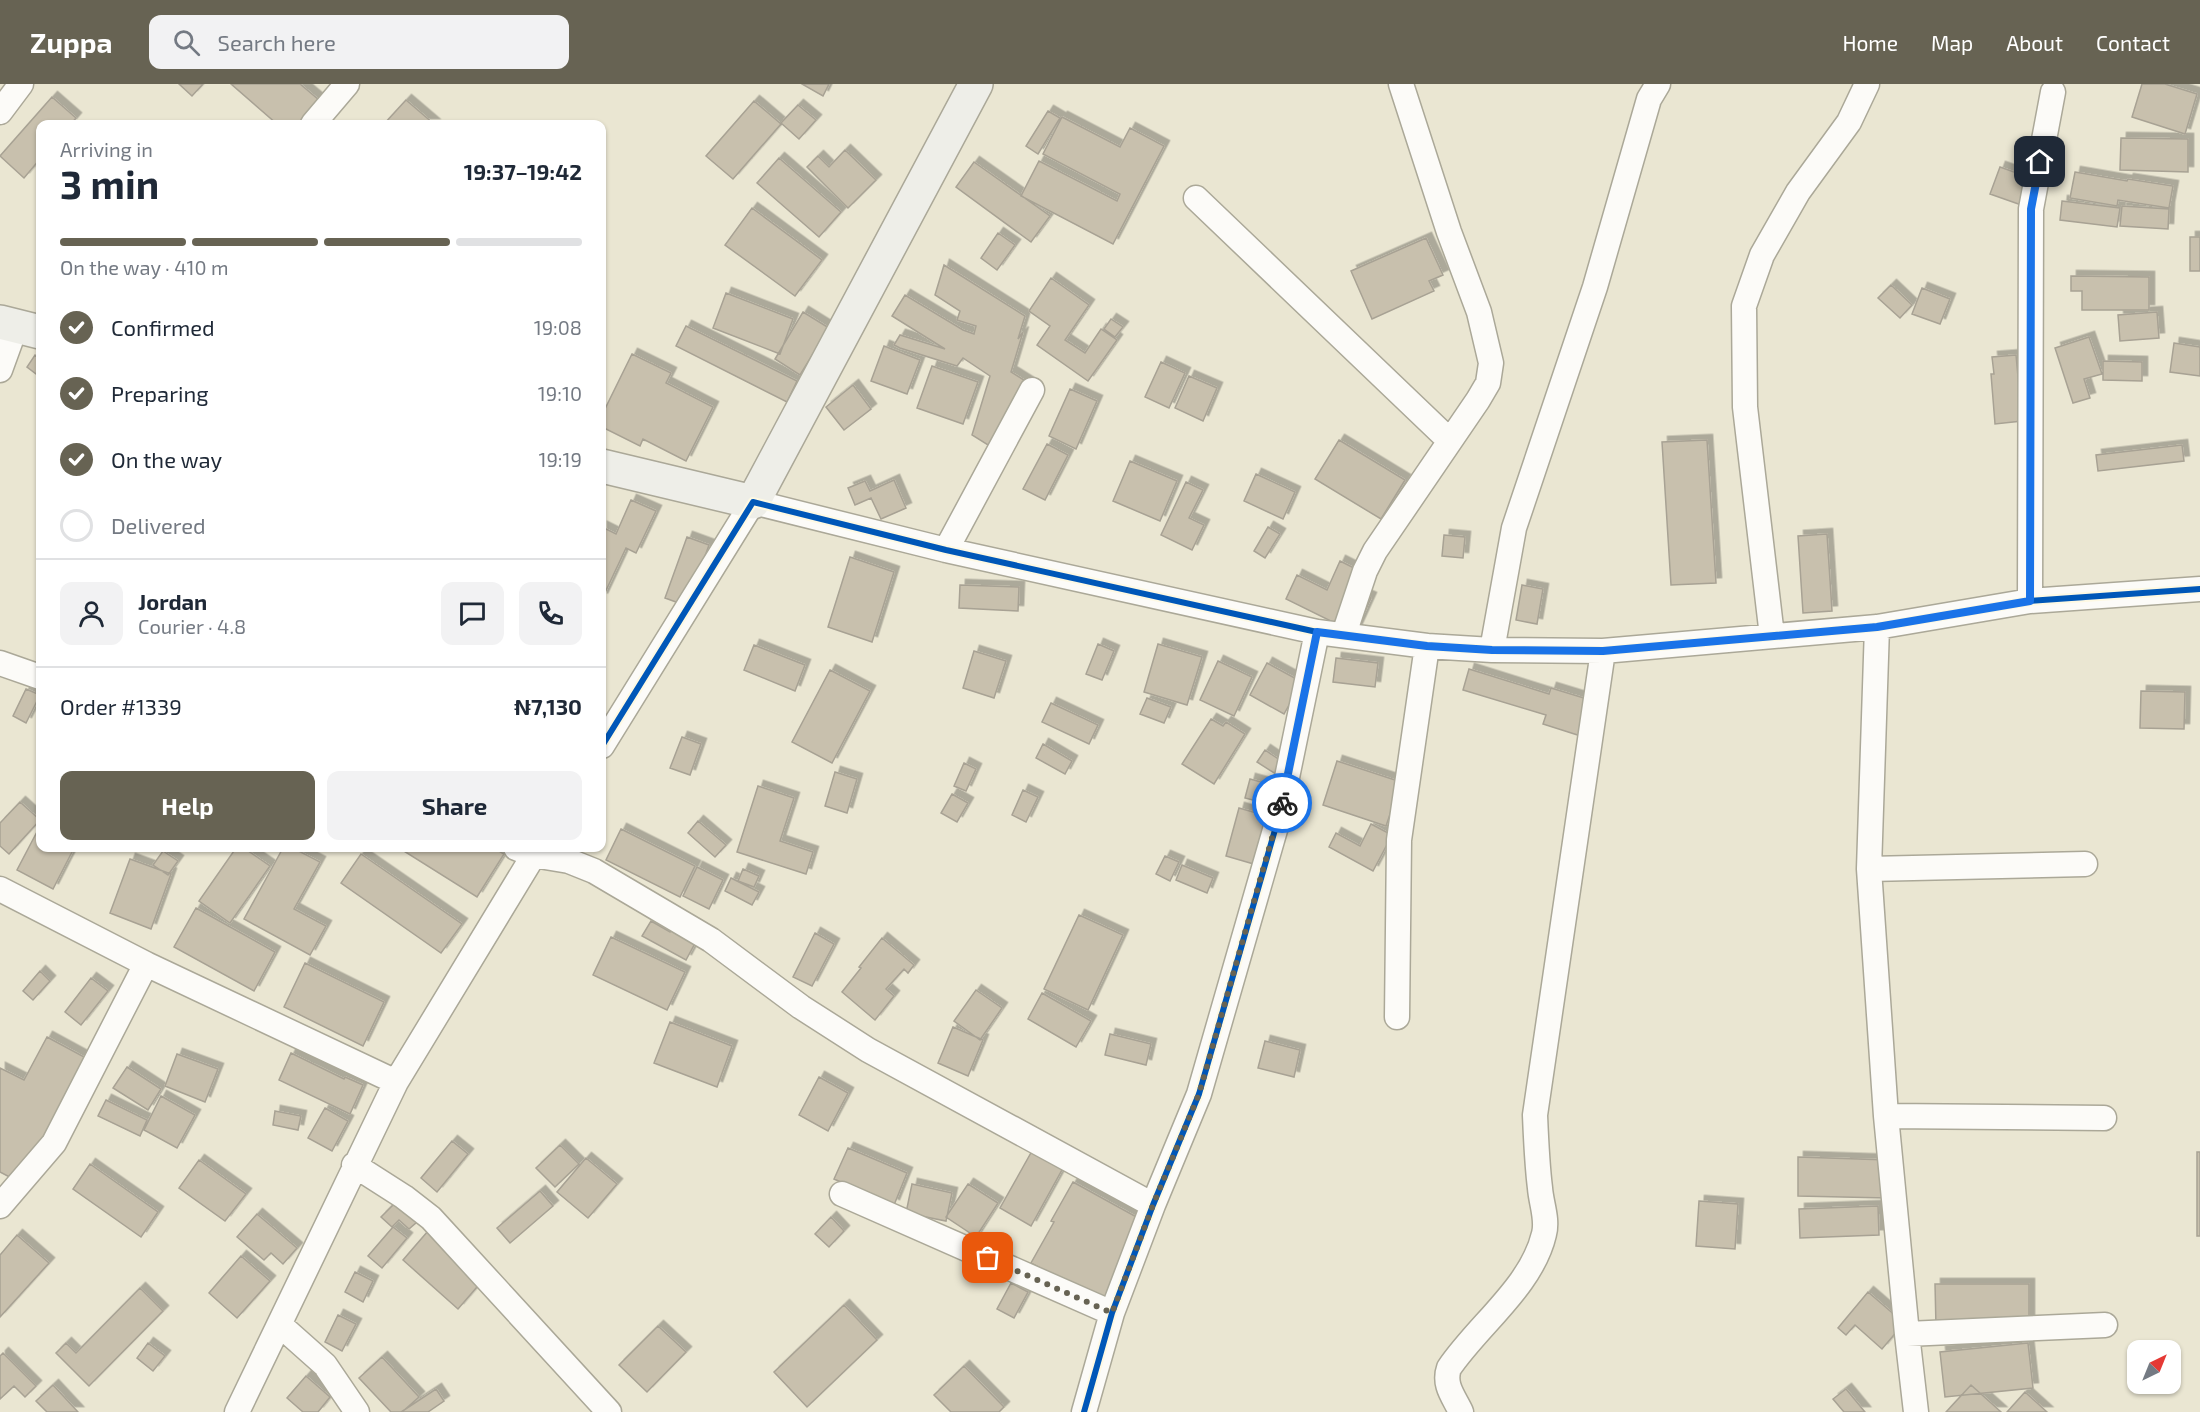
<!DOCTYPE html>
<html lang="en">
<head>
<meta charset="utf-8">
<style>
  :root { --surface:#fff; --page:#f2f2f3; --text:#1f2937; --muted:#747a83; --line:#e0e1e3; --accent:#676353 }
  body { margin:0; font-family:"Exo 2",sans-serif; background:var(--page); color:var(--text); height:100vh; display:flex; flex-direction:column; font-size:22px; white-space:nowrap }
  * { box-sizing:border-box; margin:0 }
  p { font-size:20px; color:var(--muted) }
  .icon { flex:none; width:33px; height:33px; fill:none; stroke:currentColor; stroke-width:2; stroke-linecap:round; stroke-linejoin:round }
  .map { position:relative; flex:1; overflow:hidden }
  .drawer { position:absolute; left:36px; top:36px; width:570px; height:732px; display:flex; flex-direction:column; background:var(--surface); border-radius:12px; box-shadow:0 2px 4px #0004 }
  .drawer>* { flex:none }
  .needle { width:39px; rotate:43deg }
  .buttons { position:absolute; left:2127px; top:1256px; display:grid; gap:12px }
  .buttons a { display:grid; place-items:center; width:54px; height:54px; border-radius:12px; background:var(--surface); box-shadow:0 2px 4px #0004; font-size:30px }
  .pin { position:absolute; display:grid; place-items:center; width:51px; height:51px; color:#fff; margin:-26px; border-radius:12px; box-shadow:0 3px 9px #0006 }
  .courier { position:absolute; display:grid; place-items:center; width:60px; height:60px; margin:-30px; border:4px solid #1a73e8; border-radius:50%; background:#fff; color:#222; box-shadow:0 2px 8px #0007 }
  .head em { font-style:normal; font-weight:700 }
  .head div { display:flex; flex-direction:column-reverse }
  .head { display:flex; align-items:center; justify-content:space-between; height:102px; padding:0 24px }
  h1 { font-size:39px; font-weight:700; line-height:45px }
  .bar { display:grid; grid-template-columns:repeat(4,1fr); gap:9px 6px; align-content:center; height:72px; padding:0 24px }
  .bar i { height:8px; border-radius:4px; background:var(--line) }
  .bar .on { background:var(--accent) }
  .bar p { grid-column:span 4 }
  .line { display:flex; align-items:center; gap:15px; padding:0 24px; border-top:2px solid var(--line) }
  .line div { flex:1 }
  .round { display:grid; place-items:center; flex:none; width:63px; height:63px; border-radius:12px; background:var(--page) }
  ol { padding:0 24px; list-style:none }
  li { display:flex; align-items:center; gap:18px; height:66px }
  li p { margin-inline-start:auto }
  li .icon { padding:6px; border-radius:50%; background:var(--accent); color:#fff; stroke-width:4 }
  li:last-child { color:var(--muted) }
  li i { width:33px; height:33px; border:3px solid var(--line); border-radius:50% }
  .primary-button { display:flex; gap:12px; margin-top:auto; padding:12px 24px }
  .primary-button a { flex:1; height:69px; border-radius:12px; background:var(--accent); color:#fff; font-size:24px; font-weight:700; line-height:69px; text-align:center }
  .primary-button a+a { background:var(--page); color:var(--text) }
  header { display:flex; align-items:center; gap:36px; box-sizing:border-box; height:84px; padding:0 30px; background:var(--accent); color:#fff }
  header strong { font-size:28px }
  nav { display:flex; gap:33px; margin-inline-start:auto; font-size:21px }
  .search { width:420px; height:54px; background:var(--page); display:flex; align-items:center; gap:15px; box-sizing:border-box; padding:0 21px; border-radius:12px; color:var(--muted); font-size:22px }
  .map>svg:first-child { display:block }
  .building { fill:#c8c0ad; stroke:#a8a294; stroke-width:1.5; filter:url(#shadow) }
  .lines { fill:none; stroke-linecap:round; stroke-linejoin:round }
  .minor-casing { stroke:#aba898; stroke-width:27 }
  .secondary-casing { stroke:#aba898; stroke-width:36 }
  .minor { stroke:#fcfbf8; stroke-width:24 }
  .secondary { stroke:#eeeee8; stroke-width:33 }
  .cycleway-casing { stroke:#fef9e3; stroke-width:10 }
  .cycleway { stroke:#0057b8; stroke-width:6 }
  .done { stroke:#676353; stroke-width:6; stroke-dasharray:0 10.8 }
  .route { stroke:#1a73e8; stroke-width:8 }
</style>
</head>
<body>
<header>
<strong>Zuppa</strong>
<div class="search"><svg class="icon" aria-label="search" viewBox="0 0 24 24"><circle cx="10" cy="10" r="6"/><path d="M15 15l6 6"/></svg>Search here</div>
<nav><a>Home</a><a>Map</a><a>About</a><a>Contact</a></nav>
</header>
<div class="map">
<svg width="2200" height="1328" viewBox="0 0 2200 1328">
  <defs>
    <filter id="shadow"><feDropShadow dx="5.5" dy="-5.5" stdDeviation="0" flood-color="#0004"/></filter>
  </defs>
  <rect width="100%" height="100%" fill="#eae6d2"/>
  <path class="building" d="M 179,0 L 203,0 L 192,12 Z
    M 231,0 L 300,0 L 319,16 L 298,40 L 277,40 Z
    M 802,0 L 829,0 L 823,12 Z
    M 2142,0 L 2165,0 L 2197,10 L 2185,50 L 2132,33 Z
    M 52,13 L 76,34 L 71,40 L 40,40 L 40,75 L 24,94 L 0,72 Z
    M 406,16 L 434,40 L 384,40 Z
    M 754,17 L 781,40 L 733,95 L 706,72 Z
    M 798,21 L 816,36 L 799,55 L 781,39 Z
    M 1048,27 L 1060,34 L 1038,70 L 1026,62 Z
    M 1062,33 L 1120,63 L 1130,44 L 1164,62 L 1113,160 L 1021,112 L 1039,77 L 1117,117 L 1120,110 L 1043,70 Z
    M 2121,54 L 2188,55 L 2188,88 L 2120,86 Z
    M 845,66 L 876,96 L 848,124 L 807,83 L 818,72 L 829,83 Z
    M 779,74 L 841,128 L 819,153 L 757,99 Z
    M 974,78 L 1050,132 L 1031,158 L 956,103 Z
    M 2000,83 L 2036,96 L 2027,123 L 1990,110 Z
    M 2075,88 L 2127,97 L 2128,95 L 2173,102 L 2169,124 L 2118,116 L 2117,122 L 2070,114 Z
    M 2062,117 L 2120,124 L 2117,143 L 2060,136 Z
    M 2122,122 L 2169,125 L 2168,145 L 2120,142 Z
    M 752,124 L 822,176 L 795,212 L 725,161 Z
    M 998,149 L 1015,161 L 997,186 L 981,174 Z
    M 2190,153 L 2200,153 L 2200,187 L 2190,187 Z
    M 1426,154 L 1443,191 L 1429,197 L 1434,207 L 1372,235 L 1351,187 Z
    M 944,181 L 1025,232 L 1018,255 L 1023,248 L 1011,288 L 1035,303 L 996,366 L 972,351 L 990,292 L 963,274 L 957,282 L 900,264 L 894,261 L 900,251 L 945,265 L 892,232 L 905,211 L 963,246 L 974,250 L 976,242 L 957,236 L 960,227 L 935,211 Z
    M 2071,192 L 2149,193 L 2149,226 L 2082,226 L 2082,207 L 2071,207 Z
    M 1051,194 L 1089,221 L 1065,256 L 1085,269 L 1101,245 L 1117,256 L 1088,297 L 1037,261 L 1050,242 L 1029,227 Z
    M 1891,201 L 1912,221 L 1900,234 L 1878,214 Z
    M 1922,204 L 1950,215 L 1940,240 L 1912,230 Z
    M 726,209 L 793,235 L 780,270 L 713,244 Z
    M 803,228 L 829,244 L 800,291 L 775,275 Z
    M 2157,228 L 2159,254 L 2120,257 L 2118,231 Z
    M 1111,235 L 1123,243 L 1115,253 L 1104,245 Z
    M 686,242 L 797,297 L 787,318 L 676,262 Z
    M 2089,253 L 2102,290 L 2084,295 L 2090,314 L 2073,319 L 2055,264 Z
    M 2174,259 L 2200,263 L 2200,292 L 2170,288 Z
    M 884,262 L 920,276 L 907,310 L 871,297 Z
    M 632,270 L 671,289 L 666,299 L 713,323 L 686,377 L 643,355 L 640,362 L 602,343 L 602,331 Z
    M 35,271 L 40,275 L 40,293 L 27,283 Z
    M 2016,271 L 2022,337 L 1995,340 L 1991,290 L 1994,290 L 1992,273 Z
    M 2103,277 L 2142,278 L 2142,297 L 2103,296 Z
    M 1161,278 L 1185,289 L 1169,324 L 1145,313 Z
    M 932,282 L 978,298 L 963,340 L 917,324 Z
    M 1189,292 L 1217,304 L 1203,337 L 1175,324 Z
    M 853,301 L 871,325 L 844,346 L 826,323 Z
    M 1070,305 L 1097,317 L 1076,365 L 1049,352 Z
    M 1339,356 L 1405,396 L 1381,435 L 1315,395 Z
    M 1707,356 L 1716,499 L 1671,501 L 1662,358 Z
    M 1047,360 L 1068,371 L 1045,416 L 1023,405 Z
    M 2182,361 L 2184,377 L 2098,387 L 2096,371 Z
    M 1130,377 L 1177,397 L 1160,437 L 1113,417 Z
    M 1256,390 L 1295,408 L 1283,435 L 1244,417 Z
    M 894,396 L 906,424 L 881,435 L 871,414 L 855,421 L 848,404 L 865,397 L 870,407 Z
    M 1186,398 L 1203,406 L 1189,434 L 1204,441 L 1192,466 L 1161,451 Z
    M 631,416 L 656,427 L 636,469 L 626,464 L 602,515 L 602,443 L 616,450 Z
    M 1268,443 L 1280,450 L 1265,474 L 1254,467 Z
    M 1827,450 L 1832,527 L 1803,529 L 1798,452 Z
    M 1444,451 L 1465,453 L 1463,474 L 1442,472 Z
    M 687,453 L 709,461 L 687,522 L 665,514 Z
    M 850,473 L 894,488 L 872,558 L 828,543 Z
    M 1340,477 L 1362,488 L 1353,506 L 1371,514 L 1355,549 L 1286,515 L 1297,491 L 1327,506 Z
    M 960,501 L 1019,503 L 1018,527 L 959,524 Z
    M 1522,501 L 1543,505 L 1537,540 L 1516,536 Z
    M 1098,560 L 1114,567 L 1102,596 L 1086,590 Z
    M 1158,560 L 1202,573 L 1187,621 L 1144,608 Z
    M 754,561 L 805,581 L 795,607 L 744,586 Z
    M 974,567 L 1006,577 L 994,614 L 963,604 Z
    M 1336,574 L 1378,579 L 1375,603 L 1333,598 Z
    M 1218,577 L 1252,593 L 1234,632 L 1200,616 Z
    M 1267,579 L 1302,598 L 1284,630 L 1250,611 Z
    M 1469,585 L 1549,610 L 1551,604 L 1597,618 L 1587,654 L 1543,640 L 1546,631 L 1463,606 Z
    M 830,586 L 870,607 L 832,679 L 792,658 Z
    M 26,605 L 40,611 L 26,639 L 13,632 Z
    M 2141,607 L 2185,608 L 2184,645 L 2140,644 Z
    M 1147,614 L 1171,623 L 1164,639 L 1140,630 Z
    M 1051,619 L 1098,641 L 1089,660 L 1042,638 Z
    M 1211,635 L 1223,642 L 1226,638 L 1245,650 L 1214,700 L 1182,680 Z
    M 682,653 L 701,660 L 690,691 L 670,684 Z
    M 1043,660 L 1072,677 L 1065,690 L 1036,674 Z
    M 1265,666 L 1287,681 L 1279,692 L 1257,678 Z
    M 1337,677 L 1401,698 L 1386,742 L 1323,721 Z
    M 964,679 L 976,685 L 966,707 L 954,702 Z
    M 835,688 L 857,695 L 847,729 L 825,722 Z
    M 1250,695 L 1276,702 L 1272,721 L 1245,714 Z
    M 758,702 L 794,714 L 780,757 L 813,768 L 806,790 L 737,768 Z
    M 1023,706 L 1038,713 L 1026,738 L 1012,731 Z
    M 952,710 L 968,719 L 957,738 L 941,729 Z
    M 20,718 L 40,736 L 9,770 L 0,762 L 0,739 Z
    M 1239,724 L 1277,735 L 1264,783 L 1226,772 Z
    M 698,737 L 726,761 L 715,773 L 688,749 Z
    M 1371,740 L 1392,751 L 1373,787 L 1329,763 L 1336,749 L 1360,762 Z
    M 39,744 L 40,764 L 74,764 L 53,805 L 17,786 Z
    M 621,745 L 695,782 L 680,813 L 606,776 Z
    M 236,764 L 244,764 L 270,782 L 230,839 L 199,817 Z
    M 283,764 L 293,764 L 320,778 L 294,825 L 326,842 L 310,871 L 244,835 Z
    M 399,764 L 494,764 L 504,770 L 477,813 Z
    M 163,767 L 178,777 L 168,791 L 153,781 Z
    M 361,770 L 462,840 L 441,869 L 341,799 Z
    M 1165,772 L 1179,778 L 1170,797 L 1156,790 Z
    M 130,775 L 171,790 L 151,845 L 110,829 Z
    M 1182,781 L 1213,794 L 1207,809 L 1176,796 Z
    M 697,783 L 723,796 L 709,825 L 683,812 Z
    M 743,785 L 759,792 L 754,803 L 738,797 Z
    M 731,794 L 759,808 L 752,821 L 725,807 Z
    M 196,824 L 275,868 L 254,907 L 174,863 Z
    M 1079,831 L 1123,851 L 1088,926 L 1044,905 Z
    M 677,834 L 701,848 L 686,876 L 642,852 L 651,837 L 670,848 Z
    M 815,849 L 834,860 L 812,902 L 793,893 Z
    M 611,853 L 685,888 L 667,926 L 593,891 Z
    M 882,854 L 914,881 L 908,889 L 904,885 L 886,905 L 894,912 L 875,936 L 842,908 L 861,884 L 859,883 Z
    M 305,879 L 384,918 L 363,962 L 284,923 Z
    M 40,887 L 50,897 L 33,916 L 23,907 Z
    M 91,894 L 108,907 L 81,941 L 65,928 Z
    M 976,906 L 1002,924 L 980,956 L 954,937 Z
    M 1042,909 L 1091,937 L 1076,963 L 1028,935 Z
    M 670,938 L 732,962 L 717,1003 L 654,979 Z
    M 953,943 L 983,956 L 968,992 L 938,979 Z
    M 1110,950 L 1151,960 L 1146,981 L 1105,971 Z
    M 47,953 L 86,974 L 21,1099 L 0,1088 L 0,984 L 24,996 Z
    M 1265,957 L 1300,966 L 1294,993 L 1258,984 Z
    M 291,969 L 344,995 L 345,993 L 363,1001 L 350,1030 L 279,996 Z
    M 177,970 L 218,985 L 205,1018 L 165,1002 Z
    M 127,983 L 161,1005 L 148,1026 L 113,1004 Z
    M 819,993 L 848,1009 L 828,1047 L 799,1031 Z
    M 161,1012 L 195,1031 L 177,1064 L 144,1046 Z
    M 106,1016 L 147,1036 L 140,1052 L 98,1032 Z
    M 325,1024 L 348,1037 L 332,1067 L 308,1054 Z
    M 275,1027 L 301,1032 L 298,1046 L 273,1041 Z
    M 452,1057 L 468,1070 L 437,1108 L 421,1094 Z
    M 560,1061 L 579,1080 L 555,1103 L 536,1084 Z
    M 848,1064 L 907,1089 L 894,1121 L 834,1095 Z
    M 1032,1067 L 1063,1084 L 1031,1142 L 1000,1124 Z
    M 2197,1068 L 2200,1068 L 2200,1152 L 2197,1152 Z
    M 1798,1073 L 1888,1076 L 1887,1114 L 1798,1112 Z
    M 586,1074 L 617,1100 L 588,1134 L 557,1108 Z
    M 199,1076 L 246,1110 L 225,1137 L 179,1104 Z
    M 90,1080 L 158,1128 L 141,1153 L 73,1105 Z
    M 1073,1098 L 1151,1141 L 1107,1221 L 1031,1179 L 1054,1138 L 1051,1137 Z
    M 912,1100 L 952,1109 L 946,1137 L 906,1129 Z
    M 968,1100 L 998,1119 L 976,1153 L 946,1133 Z
    M 540,1107 L 553,1122 L 510,1159 L 497,1144 Z
    M 1699,1117 L 1738,1120 L 1735,1165 L 1696,1162 Z
    M 396,1118 L 417,1138 L 409,1145 L 399,1136 L 392,1143 L 381,1133 Z
    M 1878,1122 L 1879,1151 L 1800,1154 L 1799,1125 Z
    M 257,1130 L 297,1164 L 283,1180 L 271,1169 L 264,1176 L 237,1153 Z
    M 831,1133 L 844,1147 L 829,1163 L 815,1150 Z
    M 393,1143 L 407,1154 L 382,1184 L 368,1172 Z
    M 428,1147 L 483,1196 L 458,1225 L 403,1176 Z
    M 17,1151 L 49,1179 L 0,1233 L 0,1171 Z
    M 241,1172 L 270,1197 L 237,1234 L 209,1209 Z
    M 355,1188 L 373,1197 L 363,1218 L 345,1208 Z
    M 1011,1199 L 1028,1208 L 1014,1234 L 997,1225 Z
    M 1935,1200 L 2029,1200 L 2029,1243 L 1936,1243 Z
    M 140,1204 L 163,1227 L 89,1302 L 56,1269 L 66,1259 L 76,1269 Z
    M 1868,1208 L 1904,1239 L 1882,1265 L 1855,1241 L 1846,1251 L 1838,1244 Z
    M 844,1221 L 877,1256 L 807,1323 L 774,1288 Z
    M 338,1231 L 356,1240 L 342,1267 L 325,1258 Z
    M 658,1242 L 686,1268 L 647,1308 L 619,1281 Z
    M 148,1259 L 165,1272 L 153,1287 L 137,1274 Z
    M 2028,1259 L 2033,1304 L 1945,1313 L 1940,1268 Z
    M 3,1269 L 36,1302 L 25,1313 L 14,1302 L 0,1315 L 0,1272 Z
    M 382,1273 L 419,1313 L 402,1328 L 391,1328 L 359,1294 Z
    M 964,1282 L 1004,1323 L 999,1328 L 951,1328 L 934,1311 Z
    M 306,1292 L 330,1313 L 318,1328 L 303,1328 L 287,1314 Z
    M 53,1301 L 78,1328 L 47,1328 L 36,1317 Z
    M 1971,1301 L 2001,1328 L 1946,1328 Z
    M 436,1305 L 444,1317 L 428,1328 L 401,1328 Z
    M 1846,1305 L 1865,1328 L 1844,1328 L 1833,1315 Z
    M 2025,1308 L 2047,1328 L 2007,1328 Z"/>
  <g class="lines">
    <defs>
      <path id="minor" d="M 0,28 L 21,0
        M 313,40 L 347,0
        M 1196,114 L 1450,357
        M 0,286 L 16,242
        M 946,466 L 1032,306
        M 2030,517 L 2031,125 L 2053,8
        M 1877,543 L 1869,785 L 1886,1032 L 1907,1250 L 1916,1328
        M 1344,550 L 1365,487 L 1375,467 L 1478,316 L 1488,299 L 1491,279 L 1479,228 L 1449,148 L 1401,0
        M 1772,552 L 1745,323 L 1744,222 L 1762,171 L 1798,108 L 1849,38 L 1867,0
        M 1492,566 L 1514,444 L 1595,203 L 1649,15 L 1658,0
        M 0,579 L 40,593
        M 602,662 L 753,418 L 946,466 L 1317,548 L 1427,562 L 1492,566 L 1603,567 L 1877,543 L 2030,517 L 2200,505
        M 516,764 L 533,771 L 569,777 L 594,787 L 711,856 L 801,923 L 868,966 L 1153,1121
        M 1869,785 L 2085,780
        M 0,805 L 146,880 L 396,998
        M 1397,933 L 1399,756 L 1427,562
        M 1886,1032 L 2104,1034
        M 354,1081 L 404,1113 L 431,1134 L 609,1328
        M 842,1110 L 1112,1229
        M 0,1122 L 54,1059 L 146,880
        M 280,1241 L 325,1281 L 357,1328
        M 1907,1250 L 2105,1241
        M 237,1328 L 396,998 L 538,764
        M 1084,1328 L 1112,1229 L 1153,1121 L 1199,1010 L 1279,732 L 1317,548
        M 1461,1328 C 1454,1313 1443,1301 1449,1284 C 1478,1241 1532,1202 1544,1150 C 1548,1135 1541,1119 1540,1104 C 1537,1080 1536,1055 1535,1031 L 1603,567"/>
      <path id="secondary" d="M 0,238 L 40,248
        M 602,382 L 753,418 L 976,0"/>
    </defs>
    <use href="#minor" class="minor-casing"/>
    <use href="#secondary" class="secondary-casing"/>
    <use href="#minor" class="minor"/>
    <use href="#secondary" class="secondary"/>
    <defs>
      <path id="cycleway" d="M 602,662 L 753,418 L 946,466 L 1317,548 L 1427,562 L 1492,566 L 1603,567 L 1877,543 L 2030,517 L 2200,505
        M 1084,1328 L 1112,1229 L 1153,1121 L 1199,1010 L 1279,732 L 1317,548"/>
    </defs>
    <use href="#cycleway" class="cycleway-casing"/>
    <use href="#cycleway" class="cycleway"/>
  </g>
  <g class="lines">
    <path class="done" d="M 988,1174 L 1112,1229 L 1153,1121 L 1199,1010 L 1282,719"/>
    <path class="route" d="M 1282,719 L 1317,548 L 1427,562 L 1492,566 L 1603,567 L 1877,543 L 2030,517 L 2031,125 L 2040,78"/>
  </g>
</svg>
<div class="buttons">
<a><svg class="needle" viewBox="-14 -14 28 28"><path d="M0-13l5 13h-10z" fill="#e53935"/><path d="M0 13l5-13h-10z" fill="#747a83"/></svg></a>
</div>
<div class="pin" style="left:988px;top:1174px;background:#ea580c"><svg class="icon" aria-label="bag" viewBox="0 0 24 24"><path d="M5 8h14l-1 12H6zM9 8a3 3 0 0 1 6 0"/></svg></div>
<div class="pin" style="left:2040px;top:78px;background:#1f2937"><svg class="icon" aria-label="home" viewBox="0 0 24 24"><path d="M3 11l9-7 9 7M6 9v11h12V9"/></svg></div>
<div class="courier" style="left:1282px;top:719px"><svg class="icon" aria-label="bike" viewBox="0 0 24 24"><circle cx="6" cy="16" r="4"/><circle cx="18" cy="16" r="4"/><path d="M6 16l4-8h5l3 8M10 8l3 8H6M13 5h3"/></svg></div>
<section class="drawer">
<div class="head"><div><h1>3 min</h1><p>Arriving in</p></div><em>19:37–19:42</em></div>
<div class="bar"><i class="on"></i><i class="on"></i><i class="on"></i><i></i><p>On the way · 410 m</p></div>
<ol>
<li><svg class="icon" aria-label="check" viewBox="0 0 24 24"><path d="M5 12l5 5 9-10"/></svg>Confirmed<p>19:08</p></li>
<li><svg class="icon" aria-label="check" viewBox="0 0 24 24"><path d="M5 12l5 5 9-10"/></svg>Preparing<p>19:10</p></li>
<li><svg class="icon" aria-label="check" viewBox="0 0 24 24"><path d="M5 12l5 5 9-10"/></svg>On the way<p>19:19</p></li>
<li><i></i>Delivered</li>
</ol>
<div class="line" style="height:108px"><a class="round"><svg class="icon" aria-label="person" viewBox="0 0 24 24"><circle cx="12" cy="8" r="4"/><path d="M4 21q1-7 8-7t8 7"/></svg></a><div><b>Jordan</b><p>Courier · 4.8</p></div><a class="round"><svg class="icon" aria-label="chat" viewBox="0 0 24 24"><path d="M4 5h16v11H9l-5 4z"/></svg></a><a class="round"><svg class="icon" aria-label="phone" viewBox="0 0 24 24"><path d="M5 4h4l2 5-3 2q2 4 5 5l2-3 5 2v4C11 20 4 13 5 4z"/></svg></a></div>
<div class="line" style="height:78px"><div>Order #1339</div><b>₦7,130</b></div>
<div class="primary-button"><a>Help</a><a>Share</a></div>
</section>
</div>
</body>
</html>
